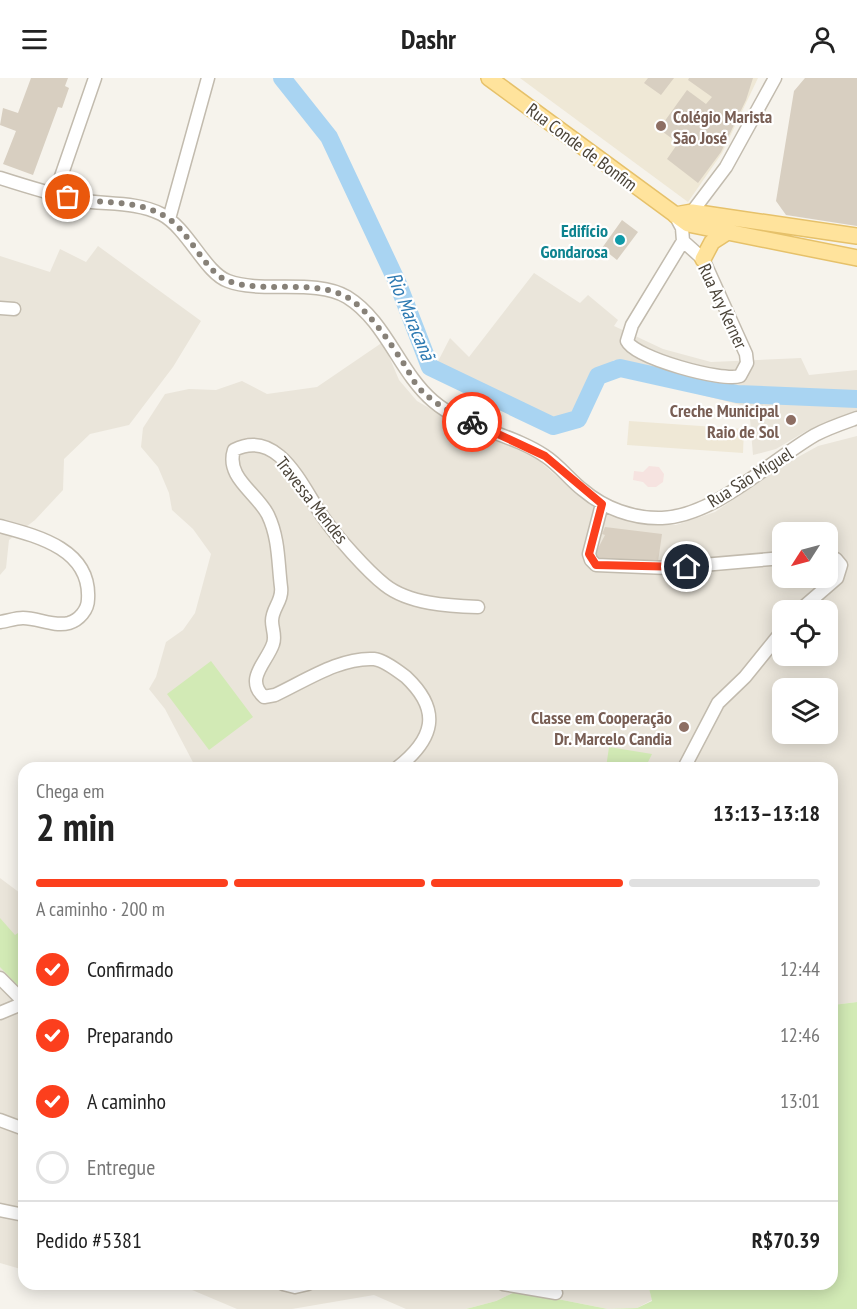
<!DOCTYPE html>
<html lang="pt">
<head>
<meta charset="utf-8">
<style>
  :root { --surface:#fff; --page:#f2f2f2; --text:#222; --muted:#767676; --line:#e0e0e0; --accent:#fc3f1d }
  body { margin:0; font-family:"PT Sans Narrow",sans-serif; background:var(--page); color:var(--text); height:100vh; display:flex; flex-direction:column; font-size:22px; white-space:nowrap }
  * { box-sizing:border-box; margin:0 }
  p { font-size:20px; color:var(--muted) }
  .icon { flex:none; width:33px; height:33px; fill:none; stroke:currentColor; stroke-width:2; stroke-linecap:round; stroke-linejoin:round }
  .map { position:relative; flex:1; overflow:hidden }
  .details { position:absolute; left:18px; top:684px; width:820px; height:528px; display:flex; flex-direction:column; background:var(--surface); border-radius:18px; box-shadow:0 3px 15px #0003 }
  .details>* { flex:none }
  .needle { width:39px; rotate:234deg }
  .tools { position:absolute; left:772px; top:444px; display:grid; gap:12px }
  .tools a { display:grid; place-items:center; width:66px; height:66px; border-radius:12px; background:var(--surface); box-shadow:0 3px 15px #0003; font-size:30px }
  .pin { position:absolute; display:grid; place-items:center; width:51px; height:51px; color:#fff; margin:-26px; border:3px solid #fff; border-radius:50%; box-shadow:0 2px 6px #0007 }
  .courier { position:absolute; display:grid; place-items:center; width:60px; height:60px; margin:-30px; border:4px solid #fc3f1d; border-radius:50%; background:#fff; color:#222; box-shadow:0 2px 8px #0007 }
  .headline em { font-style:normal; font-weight:800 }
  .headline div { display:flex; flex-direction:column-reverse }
  .headline { display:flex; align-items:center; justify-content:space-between; height:102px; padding:0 18px }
  h1 { font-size:39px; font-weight:800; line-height:45px }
  .bar { display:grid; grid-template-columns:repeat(4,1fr); gap:9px 6px; align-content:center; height:72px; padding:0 18px }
  .bar i { height:8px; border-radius:4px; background:var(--line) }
  .bar .selected { background:var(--accent) }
  .bar p { grid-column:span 4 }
  .line { display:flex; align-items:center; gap:15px; padding:0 18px; border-top:2px solid var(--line) }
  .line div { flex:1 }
  ol { padding:0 18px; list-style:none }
  li { display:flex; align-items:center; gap:18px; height:66px }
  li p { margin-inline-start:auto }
  li .icon { padding:6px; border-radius:50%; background:var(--accent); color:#fff; stroke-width:4 }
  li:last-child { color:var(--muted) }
  li i { width:33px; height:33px; border:3px solid var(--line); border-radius:50% }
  header { display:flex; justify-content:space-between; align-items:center; height:78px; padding:0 18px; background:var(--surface); font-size:27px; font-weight:800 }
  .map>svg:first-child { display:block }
  .residential { fill:#eae5da; fill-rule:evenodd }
  .education { fill:#efe8d6 }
  .medical { fill:#f6e3e0 }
  .green { fill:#d2eab5 }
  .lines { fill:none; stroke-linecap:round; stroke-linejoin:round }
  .river { stroke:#a9d4f2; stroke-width:18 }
  .building { fill:#d8cfc1 }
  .minor-casing { stroke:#c2bbae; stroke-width:15 }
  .major-casing { stroke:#e6c16a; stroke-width:18 }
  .minor { stroke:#fff; stroke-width:12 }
  .major { stroke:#ffe39c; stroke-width:15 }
  .done { stroke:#878178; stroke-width:6; stroke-dasharray:0 10.8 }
  .route { stroke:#fc3f1d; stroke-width:8 }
  .education-dot { fill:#8d6e63; stroke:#fff; stroke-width:2 }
  .culture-dot { fill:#0f9aa8; stroke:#fff; stroke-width:2 }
  .labels { text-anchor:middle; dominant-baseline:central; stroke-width:4.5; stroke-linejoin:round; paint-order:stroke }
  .education-label { font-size:18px; font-weight:bold; fill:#785e54; stroke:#fff; text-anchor:end }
  .street-label { font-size:18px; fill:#4b4439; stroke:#fff }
  .culture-label { font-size:18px; font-weight:bold; fill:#0d838f; stroke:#fff; text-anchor:end }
  .water-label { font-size:20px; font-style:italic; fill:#2e7ab2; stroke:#fff }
</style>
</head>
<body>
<header><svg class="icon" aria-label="menu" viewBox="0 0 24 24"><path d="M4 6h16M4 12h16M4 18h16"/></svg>Dashr<svg class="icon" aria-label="person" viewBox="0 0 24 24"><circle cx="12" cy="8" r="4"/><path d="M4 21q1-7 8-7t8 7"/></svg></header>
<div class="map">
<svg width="857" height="1231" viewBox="0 0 857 1231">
  <rect width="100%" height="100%" fill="#f6f3ec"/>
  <path class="residential" d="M 98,168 L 201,243 L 173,289 L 129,347 L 90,356 L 64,381 L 63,412 L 35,442 L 9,462 L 6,490 L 0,497 L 0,178 L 50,194 L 60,171 L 86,184 Z
    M 534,195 L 580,225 L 588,217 L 618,242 L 614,248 L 663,271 L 711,284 L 801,280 L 809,297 L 857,292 L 857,338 L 808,352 L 776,371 L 753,377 L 749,329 L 678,311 L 614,282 L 599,297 L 579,334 L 554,341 L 479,318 L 433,293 L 450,260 L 469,279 Z
    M 383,264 L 399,302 L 417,323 L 443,338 L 536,380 L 571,411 L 605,436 L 639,444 L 676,447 L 715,434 L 789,384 L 818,368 L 857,358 L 857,924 L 833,927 L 832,690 L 196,690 L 165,631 L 149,611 L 156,599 L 166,564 L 183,552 L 195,535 L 211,476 L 193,451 L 172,432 L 169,415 L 158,389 L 141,369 L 143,350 L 165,316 L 189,311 L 216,312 L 242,303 L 267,316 L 317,309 ZM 783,454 L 828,454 L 828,500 L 783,500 ZM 783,532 L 828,532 L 828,578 L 783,578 ZM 783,610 L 828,610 L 828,656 L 783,656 Z
    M 0,800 L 24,818 L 24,1192 L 0,1185 Z
    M 178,1206 L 648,1206 L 652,1222 L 637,1230 L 608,1231 L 517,1213 L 496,1223 L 466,1231 L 406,1231 L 374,1217 L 292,1231 L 237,1231 Z"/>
  <path class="education" d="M 520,0 L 758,0 L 722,75 L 688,124 Z
    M 629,343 L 744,351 L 743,375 L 627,367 Z"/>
  <path class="medical" d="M 649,388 L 659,389 L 664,396 L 663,404 L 656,409 L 648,409 L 643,404 L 633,402 L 634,393 L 643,394 Z"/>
  <path class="green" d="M 211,583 L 253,639 L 209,672 L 167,616 Z
    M 609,669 L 652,676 L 645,690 L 606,690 Z
    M 0,840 L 15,857 L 24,851 L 24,914 L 0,889 Z
    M 857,924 L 857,1231 L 466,1231 L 496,1223 L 517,1213 L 608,1231 L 637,1230 L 652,1223 L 648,1206 L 832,1206 L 833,927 Z"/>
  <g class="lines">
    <path class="river" d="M 282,0 L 329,59 L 398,206 L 430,289 L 553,348 L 578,341 L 598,298 L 620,290 L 737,316 L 857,321"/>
  </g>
  <path class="building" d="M 31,0 L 68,0 L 65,8 L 69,10 L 62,30 L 58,29 L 33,97 L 3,86 L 16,53 L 0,47 L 3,30 L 18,35 Z
    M 648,0 L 674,0 L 661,17 L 644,5 Z
    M 689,0 L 753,0 L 746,22 L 721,74 L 698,105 L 667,81 L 678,65 L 659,51 L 687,12 L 706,26 L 712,19 L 688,2 Z
    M 805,0 L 857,0 L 857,148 L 786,137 L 776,123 L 794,13 Z
    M 622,142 L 638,154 L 617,182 L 602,170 Z
    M 605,449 L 662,456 L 658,484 L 593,480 L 605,457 L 602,456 Z"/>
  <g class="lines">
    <defs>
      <path id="minor" d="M 0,100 C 25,108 51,116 77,122 C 105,127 135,123 161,136 C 188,150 205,195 228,203 C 263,216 315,200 347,219 C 386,243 399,294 433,323 C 464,350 511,355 545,378 C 559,387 570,402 583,412 C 604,430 633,441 662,440 C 715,438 770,383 815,357 C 828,350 843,345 857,340
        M 55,116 L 95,0
        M 692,134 L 726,89 L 775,0
        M 675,137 L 682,150 L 683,163 L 632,247 L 627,263 C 635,280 722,304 740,298 L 747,285 L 746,276 L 703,181 L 683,163
        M 169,141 L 208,0
        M 0,230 L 14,231
        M 602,426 L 589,476 L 591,482 L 596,487 L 668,490 L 783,480
        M 0,448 C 37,458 91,471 88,521 C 88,532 79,542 69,545 C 54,549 38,540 23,540 C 16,540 7,543 0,544
        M 800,532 L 837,500 L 841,487 L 836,481 L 828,478
        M 397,690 C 434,661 442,633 406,599 C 398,593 384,582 374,581 C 340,579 305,603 275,617 L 264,619 C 244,601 267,584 273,566 C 276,558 272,551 272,543 C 272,530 283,523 281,509 C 278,485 279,460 268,437 C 257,415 225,399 234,372 C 279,349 303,411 323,439 C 336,458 367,493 385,507 C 409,526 449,528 478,529
        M 684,690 L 718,625 L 745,599 L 783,552
        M 0,900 L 24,924
        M 0,935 L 24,925
        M 0,1042 L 24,1051
        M 0,1132 L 24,1137
        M 283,1206 L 295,1209 L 308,1206
        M 503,1206 L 556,1215"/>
      <path id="major" d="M 489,0 L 688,146 L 857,180
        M 675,137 L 692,134 L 857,158
        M 703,181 L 712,164 L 726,155"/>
    </defs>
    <use href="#minor" class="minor-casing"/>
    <use href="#major" class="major-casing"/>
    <use href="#minor" class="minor"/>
    <use href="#major" class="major"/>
  </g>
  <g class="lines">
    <path class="done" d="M 68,119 C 101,127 140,120 169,141 C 190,155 206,195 228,203 C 267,217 318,198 353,223 C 372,238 389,263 402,283 C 408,291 412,302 419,310 C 434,326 452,335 472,344"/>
    <path class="route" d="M 472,344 L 545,378 L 602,426 L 589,476 L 596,487 L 687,489"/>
  </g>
  <g class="education-dot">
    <circle cx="661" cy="48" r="6"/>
    <circle cx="791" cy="342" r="6"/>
    <circle cx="684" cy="649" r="6"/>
  </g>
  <circle class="culture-dot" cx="620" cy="162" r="6"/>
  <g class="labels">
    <g class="education-label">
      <text x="673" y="38" text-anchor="start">Colégio Marista<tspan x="673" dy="21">São José</tspan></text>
      <text x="779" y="332">Creche Municipal<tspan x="779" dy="21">Raio de Sol</tspan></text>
      <text x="672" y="639">Classe em Cooperação<tspan x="672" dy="21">Dr. Marcelo Candia</tspan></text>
    </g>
    <g class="street-label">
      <text transform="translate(582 69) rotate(37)">Rua Conde de Bonfim</text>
      <text transform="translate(723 228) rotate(65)">Rua Ary Kerner</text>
      <text transform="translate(750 399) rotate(-32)">Rua São Miguel</text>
      <text transform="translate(312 422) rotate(52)">Travessa Mendes</text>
    </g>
    <g class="culture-label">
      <text x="608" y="152">Edifício<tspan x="608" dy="21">Gondarosa</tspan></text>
    </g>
    <g class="water-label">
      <text transform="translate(411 238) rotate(67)">Rio Maracanã</text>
    </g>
  </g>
</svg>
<div class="tools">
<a><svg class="needle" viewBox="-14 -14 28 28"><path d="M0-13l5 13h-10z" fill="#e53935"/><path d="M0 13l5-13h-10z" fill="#767676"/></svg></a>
<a><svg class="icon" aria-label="locate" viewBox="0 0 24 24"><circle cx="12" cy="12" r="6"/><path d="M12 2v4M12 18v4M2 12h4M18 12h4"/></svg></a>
<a><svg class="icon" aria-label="layers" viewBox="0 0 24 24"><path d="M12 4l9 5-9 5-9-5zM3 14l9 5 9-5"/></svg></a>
</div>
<div class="pin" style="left:68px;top:119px;background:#ea580c"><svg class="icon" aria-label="bag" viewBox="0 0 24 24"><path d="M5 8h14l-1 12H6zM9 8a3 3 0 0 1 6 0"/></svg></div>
<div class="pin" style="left:687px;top:489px;background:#1f2937"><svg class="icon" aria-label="home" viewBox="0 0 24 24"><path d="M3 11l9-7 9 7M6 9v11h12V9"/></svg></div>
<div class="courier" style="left:472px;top:344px"><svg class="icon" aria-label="bike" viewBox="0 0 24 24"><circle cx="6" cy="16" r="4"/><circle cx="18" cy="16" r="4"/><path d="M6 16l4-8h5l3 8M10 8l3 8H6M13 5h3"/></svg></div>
<section class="details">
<div class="headline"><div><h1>2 min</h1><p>Chega em</p></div><em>13:13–13:18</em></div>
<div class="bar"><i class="selected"></i><i class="selected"></i><i class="selected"></i><i></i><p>A caminho · 200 m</p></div>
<ol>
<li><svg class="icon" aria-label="check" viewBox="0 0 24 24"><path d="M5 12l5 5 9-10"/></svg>Confirmado<p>12:44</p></li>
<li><svg class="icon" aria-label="check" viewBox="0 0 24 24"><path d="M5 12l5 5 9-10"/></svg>Preparando<p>12:46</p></li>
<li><svg class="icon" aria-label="check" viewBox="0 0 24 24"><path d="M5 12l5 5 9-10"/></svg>A caminho<p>13:01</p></li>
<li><i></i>Entregue</li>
</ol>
<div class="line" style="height:78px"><div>Pedido #5381</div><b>R$70.39</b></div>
</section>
</div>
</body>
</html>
